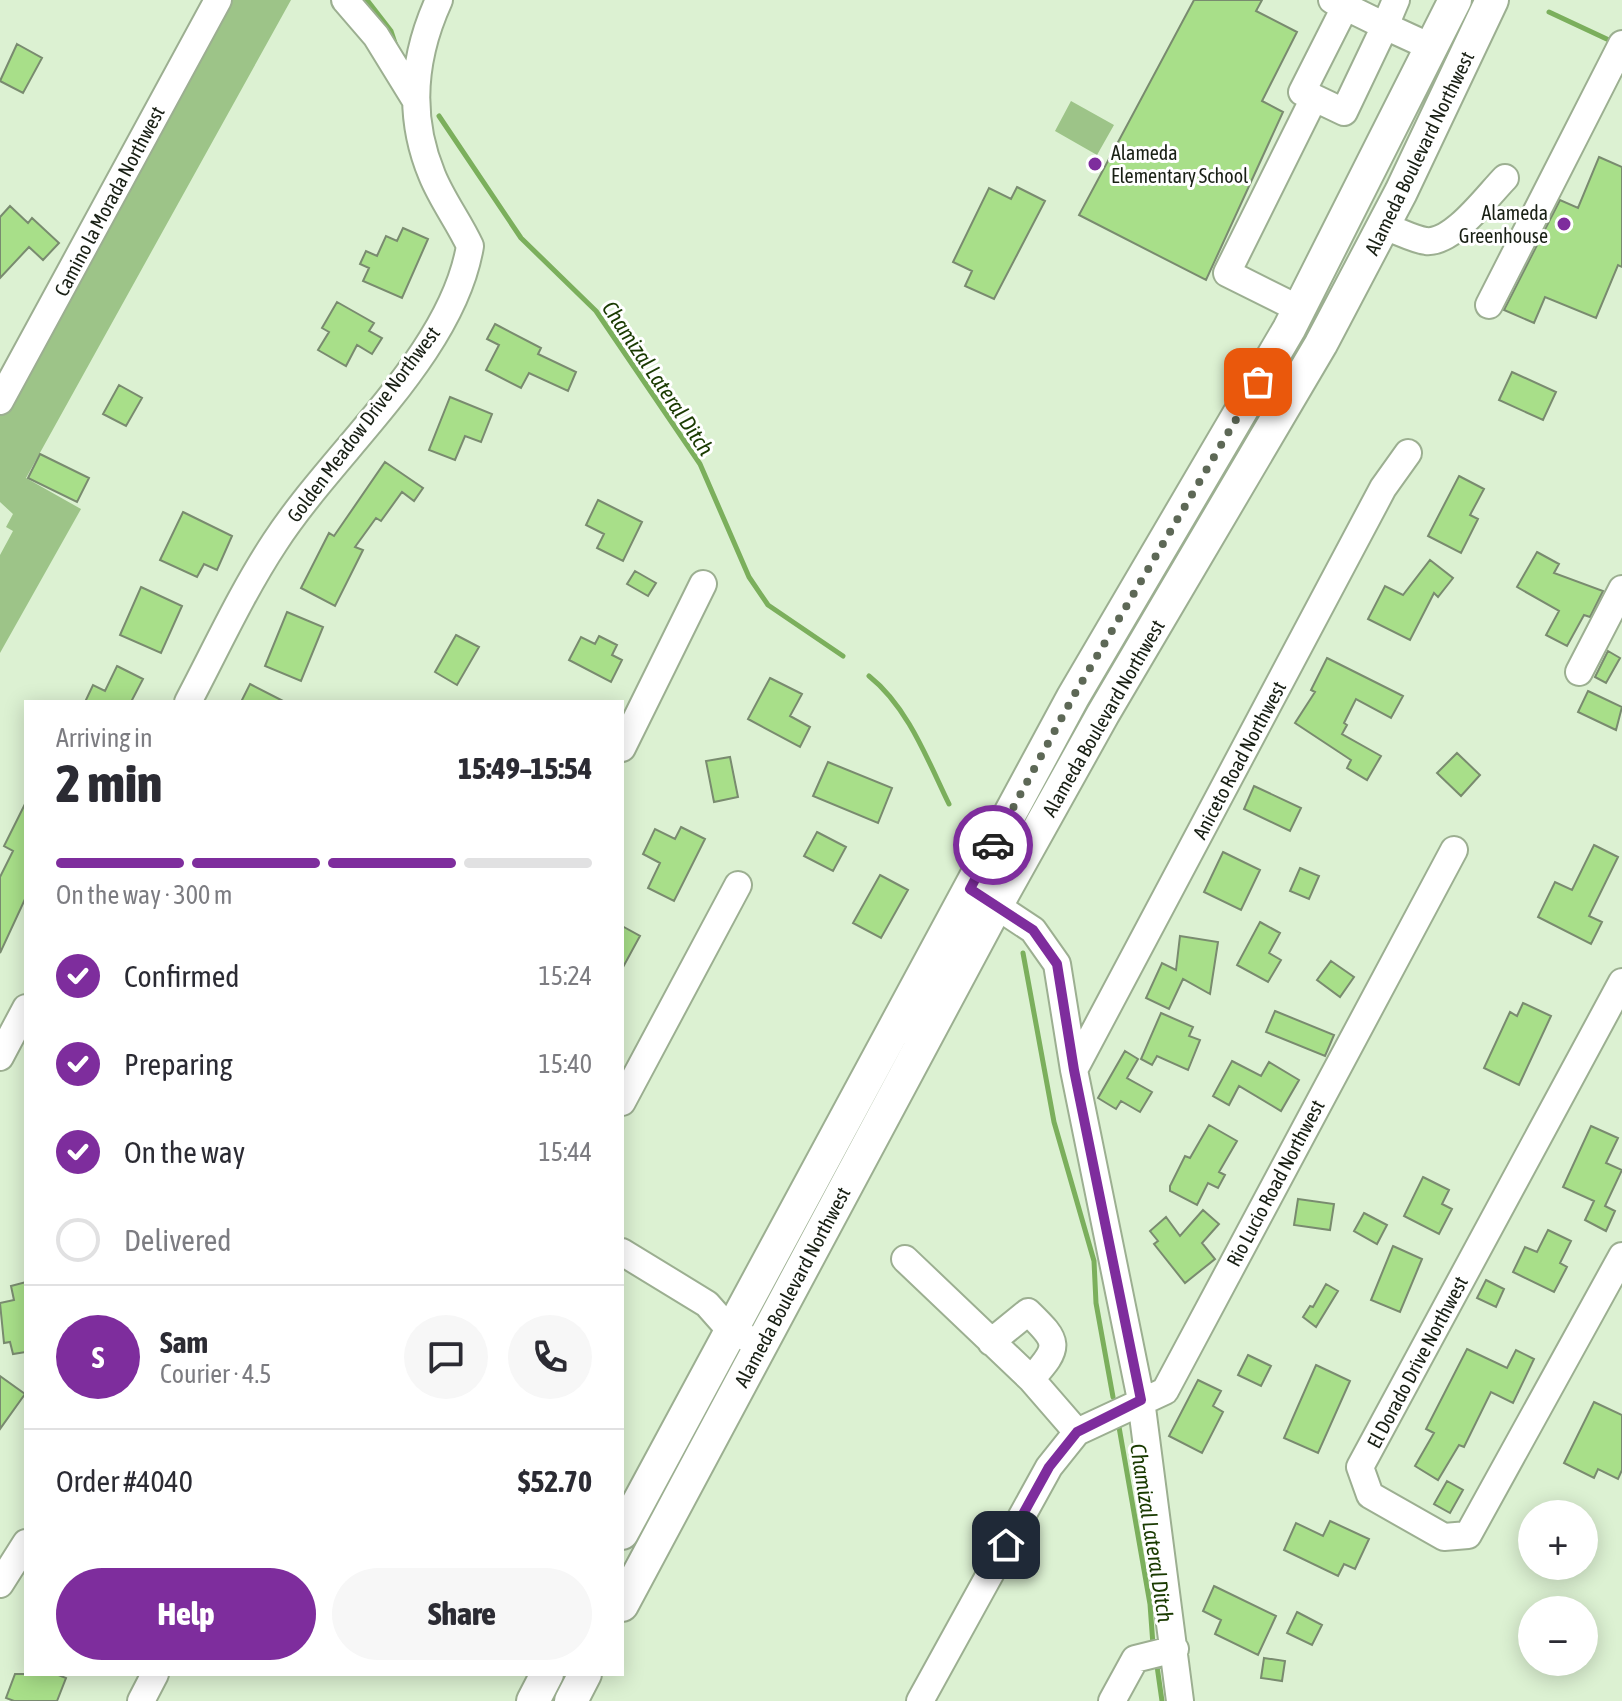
<!DOCTYPE html>
<html lang="en">
<head>
<meta charset="utf-8">
<style>
  :root { --surface:#fff; --page:#f7f7f7; --text:#2b2b33; --muted:#7c7c81; --line:#e1e1e2; --accent:#7e2d9d }
  body { margin:0; font-family:"Asap Condensed",sans-serif; background:var(--page); color:var(--text); height:100vh; display:flex; flex-direction:column; font-size:30px; white-space:nowrap }
  * { box-sizing:border-box; margin:0 }
  p { font-size:26px; color:var(--muted) }
  .icon { flex:none; width:44px; height:44px; fill:none; stroke:currentColor; stroke-width:2; stroke-linecap:round; stroke-linejoin:round }
  .map { position:relative; flex:1; overflow:hidden }
  .details { position:absolute; left:24px; top:700px; width:600px; height:976px; display:flex; flex-direction:column; background:var(--surface); border-radius:0px; box-shadow:0 4px 20px #0003 }
  .details>* { flex:none }
  .buttons { position:absolute; left:1518px; top:1500px; display:grid; gap:16px }
  .buttons a { display:grid; place-items:center; width:80px; height:80px; border-radius:50%; background:var(--surface); box-shadow:0 4px 20px #0003; font-size:40px }
  .pin { position:absolute; display:grid; place-items:center; width:68px; height:68px; color:#fff; margin:-34px; border-radius:16px; box-shadow:0 4px 12px #0006 }
  .courier { position:absolute; display:grid; place-items:center; width:80px; height:80px; margin:-40px; border:6px solid #7e2d9d; border-radius:50%; background:#fff; color:#222; box-shadow:0 2px 10px #0007 }
  .headline em { font-style:normal; font-weight:800 }
  .headline div { display:flex; flex-direction:column-reverse }
  .headline { display:flex; align-items:center; justify-content:space-between; height:136px; padding:0 32px }
  h1 { font-size:52px; font-weight:800; line-height:60px }
  .bar { display:grid; grid-template-columns:repeat(4,1fr); gap:12px 8px; align-content:center; height:96px; padding:0 32px }
  .bar i { height:10px; border-radius:6px; background:var(--line) }
  .bar .selected { background:var(--accent) }
  .bar p { grid-column:span 4 }
  .line { display:flex; align-items:center; gap:20px; padding:0 32px; border-top:2px solid var(--line) }
  .line div { flex:1 }
  .round { display:grid; place-items:center; flex:none; width:84px; height:84px; border-radius:42px; background:var(--page) }
  ol { padding:0 32px; list-style:none }
  li { display:flex; align-items:center; gap:24px; height:88px }
  li p { margin-inline-start:auto }
  li .icon { padding:8px; border-radius:50%; background:var(--accent); color:#fff; stroke-width:4 }
  li:last-child { color:var(--muted) }
  li i { width:44px; height:44px; border:4px solid var(--line); border-radius:50% }
  .button { display:flex; gap:16px; margin-top:auto; padding:16px 32px }
  .button a { flex:1; height:92px; border-radius:48px; background:var(--accent); color:#fff; font-size:32px; font-weight:800; line-height:92px; text-align:center }
  .button a+a { background:var(--page); color:var(--text) }
  .map>svg:first-child { display:block }
  .green { fill:#9dc488 }
  .lines { fill:none; stroke-linecap:round; stroke-linejoin:round }
  .stream { stroke:#7baf5c; stroke-width:5 }
  .building { fill:#a8df89; stroke:#798b6f; stroke-width:2 }
  .minor-casing { stroke:#9caf91; stroke-width:30 }
  .major-casing { stroke:#9caf91; stroke-width:36 }
  .minor { stroke:#fff; stroke-width:26 }
  .major { stroke:#fff; stroke-width:32 }
  .done { stroke:#5d6856; stroke-width:8; stroke-dasharray:0 14.4 }
  .route { stroke:#7e2d9d; stroke-width:10 }
  .poi-dot { fill:#7e2d9d; stroke:#fff; stroke-width:3 }
  .labels { text-anchor:middle; dominant-baseline:central; stroke-width:6; stroke-linejoin:round; paint-order:stroke }
  .poi-label { font-size:20px; fill:#181f14; stroke:#fff; text-anchor:start }
  .street-label { font-size:20px; fill:#181f14; stroke:#fff }
  .water-label { font-size:22px; font-style:italic; fill:#193a00; stroke:#fff }
</style>
</head>
<body>
<div class="map">
<svg width="1622" height="1701" viewBox="0 0 1622 1701">
  <rect width="100%" height="100%" fill="#dcf1d2"/>
  <path class="green" d="M 229,0 L 291,0 L 26,478 L 81,509 L 0,653 L 0,555 L 13,531 L 6,527 L 13,514 L 0,502 L 0,411 Z
    M 1071,101 L 1114,125 L 1097,155 L 1055,131 Z"/>
  <g class="lines">
    <path class="stream" d="M 367,0 L 391,31 L 396,46
      M 1549,12 L 1611,41
      M 439,116 L 521,238 L 596,311 L 700,464 L 749,577 L 768,605 L 843,656
      M 869,676 C 908,707 928,761 949,804
      M 1023,953 L 1054,1122 L 1094,1261 L 1096,1303 L 1113,1397
      M 1119,1427 L 1150,1604 L 1153,1645
      M 1157,1666 L 1162,1701"/>
  </g>
  <path class="building" d="M 1194,0 L 1262,0 L 1256,11 L 1297,32 L 1262,101 L 1283,112 L 1206,280 L 1079,215 Z
    M 17,44 L 42,58 L 23,93 L 0,81 Z
    M 1599,157 L 1622,167 L 1622,267 L 1618,265 L 1596,318 L 1545,297 L 1534,323 L 1504,310 L 1560,200 L 1578,208 Z
    M 1017,187 L 1045,201 L 994,299 L 965,286 L 972,271 L 953,262 L 989,188 L 1011,199 Z
    M 10,206 L 28,223 L 32,218 L 59,243 L 43,260 L 29,247 L 0,278 L 0,217 Z
    M 403,228 L 428,239 L 402,298 L 363,281 L 369,268 L 360,264 L 366,251 L 377,256 L 386,236 L 397,241 Z
    M 337,302 L 374,323 L 369,331 L 382,338 L 372,354 L 357,345 L 346,366 L 318,350 L 329,332 L 322,328 Z
    M 495,324 L 541,348 L 538,354 L 576,372 L 568,391 L 529,373 L 521,388 L 486,370 L 499,345 L 487,339 Z
    M 1512,372 L 1556,392 L 1543,420 L 1499,400 Z
    M 119,385 L 142,398 L 126,426 L 103,414 Z
    M 450,397 L 492,414 L 481,442 L 465,436 L 455,460 L 429,450 Z
    M 40,454 L 89,478 L 77,502 L 28,478 Z
    M 385,462 L 423,488 L 414,501 L 402,492 L 381,521 L 376,518 L 355,547 L 363,550 L 335,606 L 301,588 L 329,533 L 334,536 Z
    M 1459,476 L 1484,489 L 1470,515 L 1478,519 L 1461,553 L 1428,536 Z
    M 598,500 L 642,522 L 623,561 L 597,548 L 604,534 L 586,525 Z
    M 183,512 L 232,536 L 217,570 L 204,564 L 197,577 L 160,560 Z
    M 1537,552 L 1559,564 L 1554,573 L 1603,591 L 1590,617 L 1584,615 L 1567,646 L 1546,635 L 1559,611 L 1517,587 Z
    M 1430,560 L 1453,578 L 1438,597 L 1434,593 L 1410,640 L 1368,619 L 1385,586 L 1403,595 Z
    M 635,571 L 656,583 L 648,596 L 627,584 Z
    M 141,587 L 182,606 L 161,653 L 120,635 Z
    M 287,612 L 323,627 L 301,681 L 265,666 Z
    M 456,635 L 479,647 L 457,685 L 435,672 Z
    M 599,636 L 617,645 L 612,655 L 622,660 L 611,682 L 569,660 L 581,637 L 595,644 Z
    M 1608,651 L 1620,658 L 1606,683 L 1595,677 Z
    M 1327,658 L 1403,696 L 1391,718 L 1356,699 L 1344,723 L 1347,725 L 1342,734 L 1381,756 L 1367,780 L 1347,768 L 1351,760 L 1295,723 L 1315,692 L 1311,690 Z
    M 117,666 L 143,679 L 131,702 L 85,702 L 93,685 L 105,691 Z
    M 770,678 L 802,694 L 790,716 L 810,727 L 800,747 L 748,719 Z
    M 250,684 L 285,702 L 241,702 Z
    M 1588,691 L 1622,707 L 1616,730 L 1578,712 Z
    M 1457,753 L 1480,775 L 1461,796 L 1437,773 Z
    M 730,757 L 738,797 L 714,802 L 706,761 Z
    M 828,762 L 892,788 L 878,823 L 813,796 Z
    M 1254,786 L 1301,808 L 1290,831 L 1244,809 Z
    M 26,802 L 26,897 L 0,953 L 0,877 L 13,851 L 4,846 Z
    M 681,827 L 705,839 L 674,901 L 648,888 L 660,863 L 643,854 L 655,829 L 675,839 Z
    M 817,832 L 846,847 L 833,871 L 804,856 Z
    M 1594,845 L 1618,857 L 1589,916 L 1602,922 L 1591,944 L 1538,917 L 1555,882 L 1572,890 Z
    M 1223,852 L 1260,870 L 1241,910 L 1204,892 Z
    M 1300,868 L 1319,876 L 1309,899 L 1290,891 Z
    M 880,875 L 908,890 L 881,938 L 853,923 Z
    M 1260,922 L 1280,933 L 1269,953 L 1281,960 L 1268,982 L 1237,965 Z
    M 622,926 L 640,936 L 622,969 Z
    M 1180,936 L 1218,942 L 1210,994 L 1183,979 L 1169,1009 L 1146,998 L 1162,963 L 1176,970 Z
    M 1331,961 L 1354,977 L 1340,997 L 1317,980 Z
    M 1523,1003 L 1551,1016 L 1519,1085 L 1484,1068 L 1510,1012 L 1517,1016 Z
    M 1275,1011 L 1334,1035 L 1325,1056 L 1266,1032 Z
    M 1161,1013 L 1193,1027 L 1189,1036 L 1200,1040 L 1188,1070 L 1157,1056 L 1152,1065 L 1141,1059 Z
    M 1125,1051 L 1138,1059 L 1127,1078 L 1152,1092 L 1140,1112 L 1121,1101 L 1116,1109 L 1098,1098 Z
    M 1232,1061 L 1261,1076 L 1269,1062 L 1299,1080 L 1281,1111 L 1239,1086 L 1229,1105 L 1213,1096 Z
    M 1209,1125 L 1237,1141 L 1219,1172 L 1225,1175 L 1218,1188 L 1208,1183 L 1197,1205 L 1170,1191 L 1170,1186 L 1185,1156 L 1190,1158 Z
    M 1591,1126 L 1618,1138 L 1606,1163 L 1622,1170 L 1605,1206 L 1615,1211 L 1606,1231 L 1585,1220 L 1594,1201 L 1563,1187 Z
    M 1423,1177 L 1449,1190 L 1442,1204 L 1452,1209 L 1439,1234 L 1404,1216 Z
    M 1298,1199 L 1334,1204 L 1330,1230 L 1294,1225 Z
    M 1203,1210 L 1219,1224 L 1202,1243 L 1215,1259 L 1185,1283 L 1154,1244 L 1158,1241 L 1150,1231 L 1166,1217 L 1180,1236 Z
    M 1364,1213 L 1387,1225 L 1377,1244 L 1354,1231 Z
    M 1548,1230 L 1571,1241 L 1560,1263 L 1567,1267 L 1554,1292 L 1513,1272 L 1525,1247 L 1537,1252 Z
    M 1393,1246 L 1422,1259 L 1400,1312 L 1371,1300 Z
    M 1486,1280 L 1504,1289 L 1496,1307 L 1477,1298 Z
    M 26,1282 L 26,1352 L 13,1354 L 10,1342 L 4,1343 L 0,1303 L 14,1300 L 11,1286 Z
    M 1326,1284 L 1338,1291 L 1316,1327 L 1303,1317 L 1310,1306 L 1313,1307 Z
    M 1467,1349 L 1507,1368 L 1516,1350 L 1534,1359 L 1513,1403 L 1491,1392 L 1464,1447 L 1459,1445 L 1438,1480 L 1415,1466 L 1434,1433 L 1426,1429 Z
    M 1248,1355 L 1271,1366 L 1261,1386 L 1238,1375 Z
    M 1316,1365 L 1350,1381 L 1318,1453 L 1284,1438 Z
    M 0,1376 L 25,1394 L 0,1429 Z
    M 1198,1380 L 1221,1391 L 1213,1406 L 1223,1412 L 1202,1453 L 1169,1436 Z
    M 1594,1402 L 1622,1415 L 1622,1470 L 1618,1479 L 1598,1469 L 1594,1478 L 1564,1463 Z
    M 1447,1481 L 1463,1490 L 1450,1513 L 1434,1504 Z
    M 1330,1521 L 1369,1539 L 1355,1569 L 1344,1564 L 1338,1576 L 1284,1550 L 1296,1523 L 1323,1536 Z
    M 1214,1586 L 1276,1616 L 1258,1655 L 1215,1634 L 1221,1620 L 1203,1611 Z
    M 1297,1612 L 1322,1625 L 1312,1645 L 1287,1633 Z
    M 1264,1658 L 1285,1661 L 1282,1681 L 1261,1678 Z
    M 15,1674 L 56,1674 L 66,1678 L 57,1701 L 14,1701 L 6,1698 Z"/>
  <g class="lines">
    <defs>
      <path id="minor" d="M 345,0 L 376,36 L 416,101
        M 1332,0 L 1385,26 L 1396,0
        M 1345,7 L 1302,92 L 1344,112 L 1385,26 L 1433,48
        M 1383,226 C 1397,230 1412,239 1426,241 C 1453,244 1488,195 1505,178
        M 1489,305 L 1622,44
        M 1299,309 L 1227,273 L 1314,98
        M 0,401 L 218,0
        M 1579,672 L 1622,589
        M 188,702 C 216,649 242,592 275,542 C 334,451 452,354 470,246 C 459,222 442,200 432,175 C 407,115 413,57 439,0
        M 622,748 L 703,584
        M 980,895 L 1033,930 L 1057,964 L 1074,1070 L 1141,1400 L 1180,1701
        M 1622,982 L 1360,1467 L 1370,1495 L 1444,1537 L 1468,1535 L 1622,1256
        M 0,1057 L 26,1008
        M 1074,1070 L 1383,488 L 1408,453
        M 622,1102 L 738,885
        M 622,1252 L 707,1304 L 730,1330 L 747,1338
        M 905,1259 L 1031,1379 L 1077,1432
        M 991,1342 L 1028,1312 C 1059,1342 1061,1346 1031,1379
        M 0,1584 L 26,1543
        M 141,1701 L 155,1674
        M 920,1701 L 1049,1467 L 1077,1432 L 1165,1391 L 1454,850
        M 1112,1701 L 1135,1659 L 1175,1649"/>
      <path id="major" d="M 622,1533 L 1073,697 L 1289,329 L 1455,0
        M 622,1605 L 996,906 L 1103,714 L 1321,344 L 1401,192 L 1492,0
        M 533,1701 L 547,1674
        M 571,1701 L 585,1674"/>
    </defs>
    <use href="#minor" class="minor-casing"/>
    <use href="#major" class="major-casing"/>
    <use href="#minor" class="minor"/>
    <use href="#major" class="major"/>
  </g>
  <g class="lines">
    <path class="done" d="M 993,845 L 1073,697 L 1258,382"/>
    <path class="route" d="M 993,845 L 970,889 L 1033,930 L 1057,964 L 1074,1070 L 1141,1400 L 1077,1432 L 1049,1467 L 1006,1545"/>
  </g>
  <g class="poi-dot">
    <circle cx="1095" cy="164" r="8"/>
    <circle cx="1564" cy="224" r="8"/>
  </g>
  <g class="labels">
    <g class="poi-label">
      <text x="1111" y="152">Alameda<tspan x="1111" dy="23">Elementary School</tspan></text>
      <text x="1548" y="212" text-anchor="end">Alameda<tspan x="1548" dy="23">Greenhouse</tspan></text>
    </g>
    <g class="street-label">
      <text transform="translate(1419 153) rotate(-64)">Alameda Boulevard Northwest</text>
      <text transform="translate(109 201) rotate(-62)">Camino la Morada Northwest</text>
      <text transform="translate(363 424) rotate(-53)">Golden Meadow Drive Northwest</text>
      <text transform="translate(1103 718) rotate(-60)">Alameda Boulevard Northwest</text>
      <text transform="translate(1239 760) rotate(-62)">Aniceto Road Northwest</text>
      <text transform="translate(1275 1183) rotate(-62)">Rio Lucio Road Northwest</text>
      <text transform="translate(792 1287) rotate(-62)">Alameda Boulevard Northwest</text>
      <text transform="translate(1417 1362) rotate(-62)">El Dorado Drive Northwest</text>
    </g>
    <g class="water-label">
      <text transform="translate(658 378) rotate(56)">Chamizal Lateral Ditch</text>
      <text transform="translate(1152 1533) rotate(81)">Chamizal Lateral Ditch</text>
    </g>
  </g>
</svg>
<div class="buttons">
<a>+</a>
<a>−</a>
</div>
<div class="pin" style="left:1258px;top:382px;background:#ea580c"><svg class="icon" aria-label="bag" viewBox="0 0 24 24"><path d="M5 8h14l-1 12H6zM9 8a3 3 0 0 1 6 0"/></svg></div>
<div class="pin" style="left:1006px;top:1545px;background:#1f2937"><svg class="icon" aria-label="home" viewBox="0 0 24 24"><path d="M3 11l9-7 9 7M6 9v11h12V9"/></svg></div>
<div class="courier" style="left:993px;top:845px"><svg class="icon" aria-label="car" viewBox="0 0 24 24"><path d="M5 17H2v-5l4-1 3-4h7l3 4 3 1v5h-3M9 17h6M6 11h13"/><circle cx="7" cy="17" r="2"/><circle cx="17" cy="17" r="2"/></svg></div>
<section class="details">
<div class="headline"><div><h1>2 min</h1><p>Arriving in</p></div><em>15:49–15:54</em></div>
<div class="bar"><i class="selected"></i><i class="selected"></i><i class="selected"></i><i></i><p>On the way · 300 m</p></div>
<ol>
<li><svg class="icon" aria-label="check" viewBox="0 0 24 24"><path d="M5 12l5 5 9-10"/></svg>Confirmed<p>15:24</p></li>
<li><svg class="icon" aria-label="check" viewBox="0 0 24 24"><path d="M5 12l5 5 9-10"/></svg>Preparing<p>15:40</p></li>
<li><svg class="icon" aria-label="check" viewBox="0 0 24 24"><path d="M5 12l5 5 9-10"/></svg>On the way<p>15:44</p></li>
<li><i></i>Delivered</li>
</ol>
<div class="line" style="height:144px"><b class="round" style="background:var(--accent);color:#fff">S</b><div><b>Sam</b><p>Courier · 4.5</p></div><a class="round"><svg class="icon" aria-label="chat" viewBox="0 0 24 24"><path d="M4 5h16v11H9l-5 4z"/></svg></a><a class="round"><svg class="icon" aria-label="phone" viewBox="0 0 24 24"><path d="M5 4h4l2 5-3 2q2 4 5 5l2-3 5 2v4C11 20 4 13 5 4z"/></svg></a></div>
<div class="line" style="height:104px"><div>Order #4040</div><b>$52.70</b></div>
<div class="button"><a>Help</a><a>Share</a></div>
</section>
</div>
</body>
</html>
